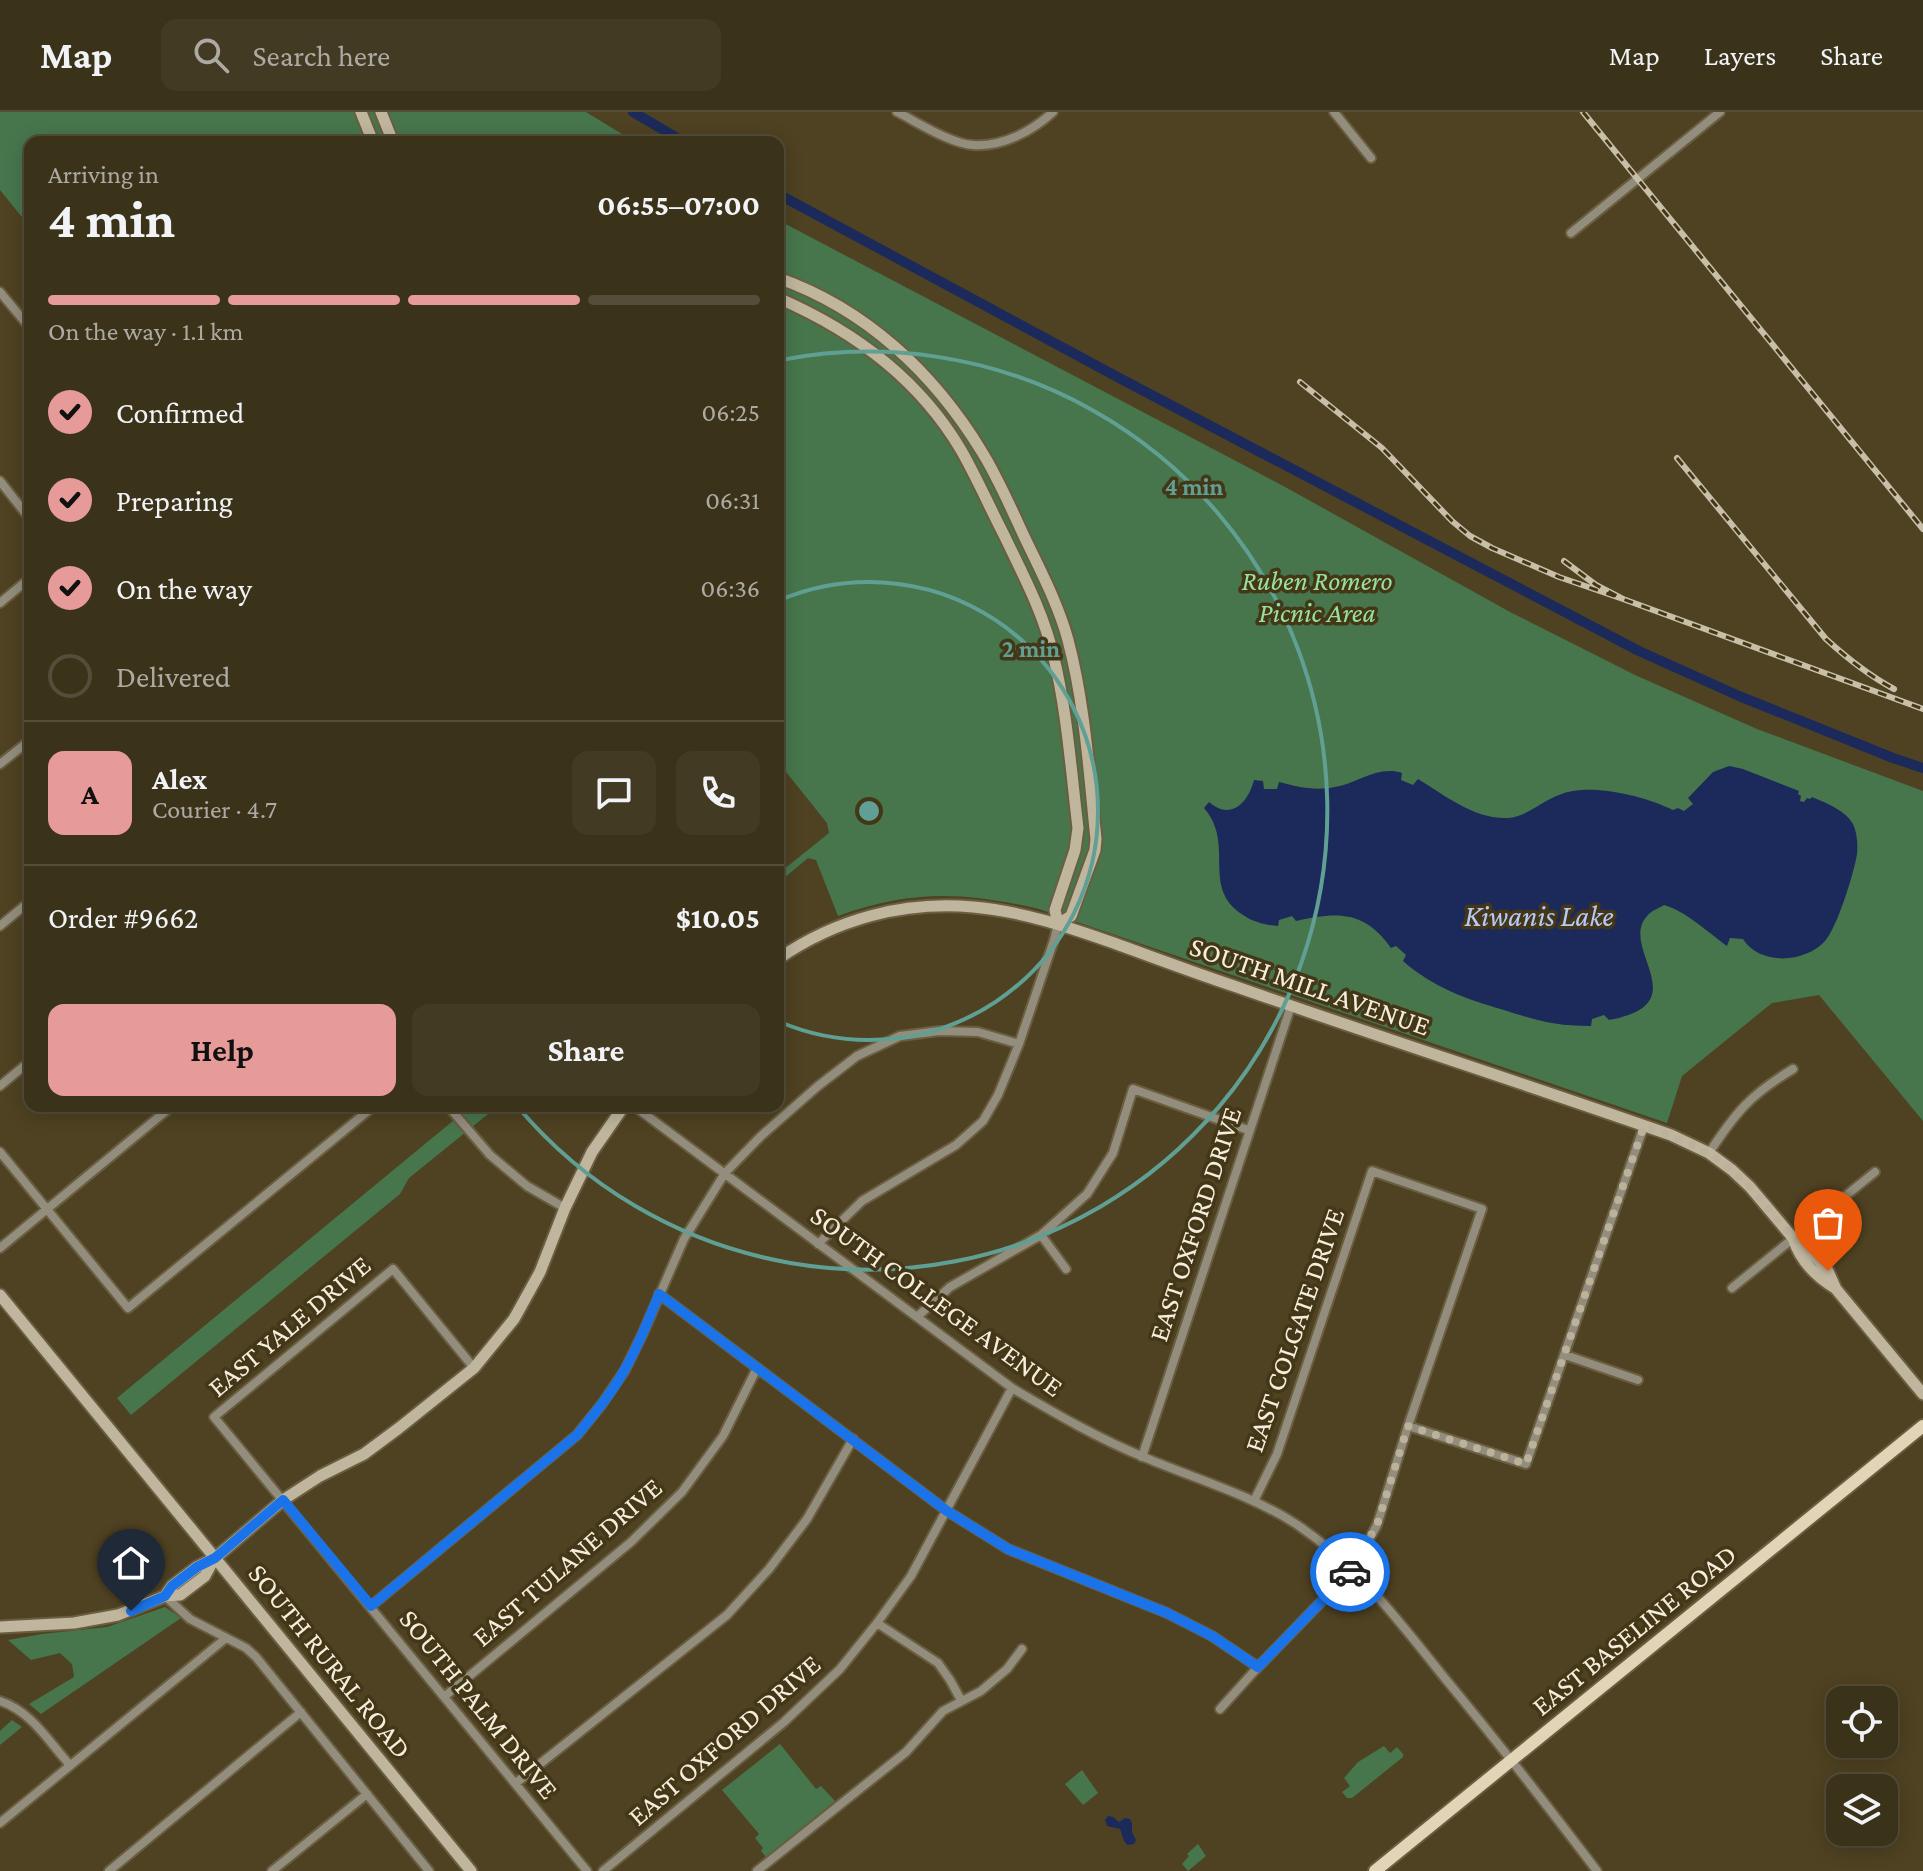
<!DOCTYPE html>
<html lang="en">
<head>
<meta charset="utf-8">
<style>
  :root { --surface:#3b321a; --page:#423a23; --text:#f1f3f6; --muted:#acaaa2; --line:#544d39; --accent:#e69b98 }
  body { margin:0; font-family:"Crimson Pro",serif; background:var(--page); color:var(--text); height:100vh; display:flex; flex-direction:column; font-size:30px; white-space:nowrap }
  * { box-sizing:border-box; margin:0 }
  p { font-size:26px; color:var(--muted) }
  .icon { flex:none; width:44px; height:44px; fill:none; stroke:currentColor; stroke-width:2; stroke-linecap:round; stroke-linejoin:round }
  .map { position:relative; flex:1; overflow:hidden }
  .drawer { position:absolute; left:24px; top:24px; width:760px; height:976px; display:flex; flex-direction:column; background:var(--surface); border-radius:16px; box-shadow:0 4px 20px #0003,0 0 0 2px var(--line) }
  .drawer>* { flex:none }
  .controls { position:absolute; left:1826px; top:1574px; display:grid; gap:16px }
  .controls a { display:grid; place-items:center; width:72px; height:72px; border-radius:16px; background:var(--surface); box-shadow:0 4px 20px #0003,0 0 0 2px var(--line); font-size:40px }
  .pin { position:absolute; display:grid; place-items:center; width:68px; height:68px; color:#fff; margin:-82px -34px; border-radius:50% 50% 50% 0; rotate:-45deg; box-shadow:0 0 8px #0007 }
  .pin .icon { rotate:45deg }
  .courier { position:absolute; display:grid; place-items:center; width:80px; height:80px; margin:-40px; border:6px solid #1a73e8; border-radius:50%; background:#fff; color:#222; box-shadow:0 2px 10px #0007 }
  .overview em { font-style:normal; font-weight:700 }
  .overview div { display:flex; flex-direction:column-reverse }
  .overview { display:flex; align-items:center; justify-content:space-between; height:136px; padding:0 24px }
  h1 { font-size:52px; font-weight:700; line-height:60px }
  .bar { display:grid; grid-template-columns:repeat(4,1fr); gap:12px 8px; align-content:center; height:96px; padding:0 24px }
  .bar i { height:10px; border-radius:6px; background:var(--line) }
  .bar .current { background:var(--accent) }
  .bar p { grid-column:span 4 }
  .line { display:flex; align-items:center; gap:20px; padding:0 24px; border-top:2px solid var(--line) }
  .line div { flex:1 }
  .round { display:grid; place-items:center; flex:none; width:84px; height:84px; border-radius:16px; background:var(--page) }
  ol { padding:0 24px; list-style:none }
  li { display:flex; align-items:center; gap:24px; height:88px }
  li p { margin-inline-start:auto }
  li .icon { padding:8px; border-radius:50%; background:var(--accent); color:#111; stroke-width:4 }
  li:last-child { color:var(--muted) }
  li i { width:44px; height:44px; border:4px solid var(--line); border-radius:50% }
  .action { display:flex; gap:16px; margin-top:auto; padding:16px 24px }
  .action a { flex:1; height:92px; border-radius:16px; background:var(--accent); color:#111; font-size:32px; font-weight:700; line-height:92px; text-align:center }
  .action a+a { background:var(--page); color:var(--text) }
  header { display:flex; align-items:center; gap:48px; box-sizing:border-box; height:112px; padding:0 40px; background:var(--surface); border-bottom:2px solid var(--line) }
  header strong { font-size:38px }
  nav { display:flex; gap:44px; margin-inline-start:auto; font-size:28px }
  .search { width:560px; height:72px; background:var(--page); display:flex; align-items:center; gap:20px; box-sizing:border-box; padding:0 28px; border-radius:16px; color:var(--muted); font-size:30px }
  .map>svg:first-child { display:block }
  .green { fill:#47764c }
  .water { fill:#1b2a5a }
  .lines { fill:none; stroke-linecap:round; stroke-linejoin:round }
  .canal { stroke:#1b2a5a; stroke-width:10 }
  .street-casing { stroke:#6a5e40; stroke-width:12 }
  .secondary-casing { stroke:#6a5e40; stroke-width:15 }
  .primary-casing { stroke:#6a5e40; stroke-width:16 }
  .street { stroke:#938d7e; stroke-width:8 }
  .secondary { stroke:#c0b69e; stroke-width:11 }
  .primary { stroke:#e2d5b7; stroke-width:12 }
  .rail-casing { stroke:#c8bfa9; stroke-width:6 }
  .rail { stroke:#443718; stroke-width:3; stroke-dasharray:9; stroke-linecap:butt }
  .done { stroke:#bcb29b; stroke-width:8; stroke-dasharray:0 14.4 }
  .route { stroke:#1a73e8; stroke-width:10 }
  .ring { fill:none; stroke:#60a094; stroke-width:4 }
  .labels { text-anchor:middle; dominant-baseline:central; stroke-width:7; stroke-linejoin:round; paint-order:stroke }
  .park-label { font-size:28px; font-style:italic; fill:#97e19f; stroke:#443718 }
  .street-label { font-size:28px; fill:#f6eedc; stroke:#443718 }
  .water-label { font-size:30px; font-style:italic; fill:#b6caf9; stroke:#443718 }
  .centre { fill:#60a094; stroke:#443718; stroke-width:4 }
  .ring-label { font-size:24px; text-anchor:middle; font-weight:bold; fill:#60a094; stroke:#443718; stroke-width:7; stroke-linejoin:round; paint-order:stroke }
</style>
</head>
<body>
<header>
<strong>Map</strong>
<div class="search"><svg class="icon" aria-label="search" viewBox="0 0 24 24"><circle cx="10" cy="10" r="6"/><path d="M15 15l6 6"/></svg>Search here</div>
<nav><a>Map</a><a>Layers</a><a>Share</a></nav>
</header>
<div class="map">
<svg width="1923" height="1759" viewBox="0 0 1923 1759">
  <rect width="100%" height="100%" fill="#4f4222"/>
  <path class="green" d="M 0,0 L 586,0 L 635,30 L 30,30 L 30,115 L 0,78 Z
    M 778,108 L 1287,376 L 1510,500 L 1635,563 L 1757,617 L 1923,679 L 1923,1009 L 1819,883 L 1772,891 L 1682,964 L 1667,1011 L 1039,797 C 965,780 912,777 838,804 L 816,748 L 808,746 L 778,771 L 778,762 L 829,721 L 827,711 L 778,650 Z
    M 471,994 L 498,994 L 409,1066 L 400,1082 L 131,1303 L 117,1286 Z
    M 165,1495 L 181,1506 L 41,1602 L 29,1592 L 74,1565 L 72,1552 L 60,1541 L 31,1548 L 8,1528 L 42,1522 L 107,1515 Z
    M 12,1608 L 22,1615 L 0,1633 L 0,1619 Z
    M 780,1632 L 816,1677 L 821,1674 L 835,1689 L 766,1745 L 761,1739 L 763,1736 L 755,1726 L 759,1722 L 722,1678 Z
    M 1384,1634 L 1390,1641 L 1397,1635 L 1403,1642 L 1403,1645 L 1352,1686 L 1347,1686 L 1342,1680 L 1350,1674 L 1344,1666 L 1358,1650 Z
    M 1082,1658 L 1098,1681 L 1083,1693 L 1065,1672 Z
    M 1198,1732 L 1206,1744 L 1188,1759 L 1182,1752 L 1189,1744 L 1187,1742 Z"/>
  <path class="water" d="M 1729,654 L 1743,657 L 1799,679 L 1798,682 L 1801,684 L 1800,689 L 1804,690 L 1807,686 L 1810,687 L 1812,685 C 1826,691 1845,698 1853,712 C 1857,721 1858,732 1857,742 C 1854,761 1837,816 1825,829 C 1805,851 1760,854 1743,827 L 1730,826 L 1727,834 C 1709,821 1684,798 1664,793 C 1659,796 1651,799 1648,803 C 1616,835 1700,892 1609,908 L 1604,903 L 1592,907 L 1591,914 C 1555,914 1538,909 1504,898 C 1466,887 1434,876 1403,849 L 1406,843 L 1396,834 L 1391,836 C 1364,798 1337,800 1296,809 L 1292,804 L 1279,808 L 1278,814 C 1265,813 1253,810 1243,803 C 1200,775 1236,733 1204,696 L 1209,690 C 1231,709 1248,691 1254,668 L 1263,669 L 1264,677 L 1277,677 L 1279,670 C 1298,675 1315,679 1335,675 C 1358,671 1378,653 1402,661 L 1401,668 L 1413,673 L 1418,667 C 1444,683 1476,708 1508,706 C 1526,705 1542,689 1559,683 C 1589,670 1644,684 1673,698 L 1678,696 L 1684,699 L 1693,692 L 1688,686 L 1713,660 Z
    M 1108,1704 L 1113,1705 L 1119,1710 L 1125,1706 L 1130,1707 L 1132,1711 L 1132,1720 L 1136,1728 L 1134,1732 L 1127,1733 L 1124,1729 L 1120,1717 L 1107,1714 L 1105,1708 Z"/>
  <g class="lines">
    <path class="canal" d="M 633,0 L 684,30
      M 778,82 L 1123,268 L 1639,539 L 1739,584 L 1893,646 L 1923,656"/>
    <defs>
      <path id="street" d="M 897,0 C 917,10 951,32 973,33 C 1003,35 1032,19 1053,0
        M 1334,0 L 1371,46
        M 1571,121 L 1720,0
        M 0,180 L 30,216
        M 0,369 L 30,407
        M 0,491 L 30,466
        M 0,652 L 30,628
        M 0,814 L 30,789
        M 0,974 L 30,949
        M 448,994 L 490,1043 L 527,1074 L 565,1096
        M 634,994 L 1012,1276 C 1056,1302 1099,1327 1146,1346 C 1196,1367 1251,1383 1296,1412 C 1356,1452 1399,1509 1443,1564 C 1496,1628 1547,1693 1597,1759
        M 0,1040 L 128,1196 L 374,994
        M 1709,1041 C 1736,1000 1750,983 1793,957
        M 1041,1123 L 1066,1157
        M 818,1132 L 862,1089 L 956,1033 L 983,1009 L 998,983 L 1019,932 L 1054,828 L 1058,812
        M 0,1136 L 172,994
        M 1732,1176 L 1875,1060
        M 659,1182 L 947,1399 L 1008,1437 L 1167,1501 L 1212,1524 L 1258,1555
        M 917,1205 L 950,1175 L 1041,1123 L 1087,1082 L 1113,1041 L 1133,977 L 1248,1018
        M 1565,1243 L 1638,1268
        M 474,1256 L 393,1157 L 214,1305 L 587,1759
        M 1408,1314 L 1526,1352 L 1644,1014
        M 1142,1345 L 1291,894
        M 165,1484 L 190,1507 L 246,1536 L 256,1545 L 429,1759
        M 371,1494 L 577,1323 L 602,1292 L 625,1258 L 643,1221 L 684,1127 L 725,1061 L 761,1024 L 818,974 L 857,944 L 900,924 L 939,919 L 978,920 L 1019,932
        M 877,1511 L 938,1551 L 950,1568 L 961,1588
        M 444,1585 L 631,1430 L 682,1380 L 723,1324 L 757,1256
        M 0,1589 C 31,1599 49,1630 70,1653
        M 1220,1597 L 1258,1555 L 1352,1458 L 1377,1413 L 1408,1314 L 1482,1097 L 1372,1059 L 1277,1342 L 1254,1389
        M 516,1671 L 727,1503 L 769,1457 L 807,1407 L 853,1327
        M 0,1711 L 226,1526
        M 109,1759 L 301,1600
        M 272,1759 L 367,1682
        M 603,1759 L 784,1610 L 840,1557 L 877,1511 L 911,1464 L 1012,1276
        M 757,1759 L 906,1640 L 943,1599 L 981,1579 L 1007,1557 L 1022,1537"/>
      <path id="secondary" d="M 361,0 L 373,30
        M 381,0 L 393,30
        M 778,166 C 866,197 934,261 982,340 C 998,366 1010,394 1023,422 C 1039,456 1058,491 1068,528 C 1085,592 1089,661 1096,727 L 1095,738 L 1071,804 L 1058,812
        M 778,186 C 852,218 919,267 961,338 C 977,366 990,396 1005,425 C 1023,463 1043,500 1053,542 C 1067,598 1071,658 1078,716 L 1075,738 L 1055,798 L 1058,812
        M 778,847 C 836,807 903,789 973,795 C 1020,799 1065,814 1108,829 C 1150,844 1192,860 1234,874 C 1379,925 1526,972 1671,1023 L 1709,1041 L 1732,1058 L 1750,1075 L 1793,1126 L 1808,1136 L 1828,1159 L 1836,1177 L 1923,1282
        M 1793,1126 C 1800,1148 1815,1164 1835,1176
        M 0,1183 L 471,1759
        M 165,1484 L 172,1474 L 197,1455 L 215,1446 L 283,1388 L 320,1364 L 364,1342 L 399,1316 L 474,1256 L 514,1207 L 540,1160 L 565,1096 L 592,1040 L 624,994
        M 0,1515 L 74,1511 L 118,1503 L 165,1484 L 180,1483 L 205,1464 L 214,1447"/>
      <path id="primary" d="M 1375,1759 L 1923,1314"/>
    </defs>
    <use href="#street" class="street-casing"/>
    <use href="#secondary" class="secondary-casing"/>
    <use href="#primary" class="primary-casing"/>
    <use href="#street" class="street"/>
    <use href="#secondary" class="secondary"/>
    <use href="#primary" class="primary"/>
    <defs>
      <path id="rail" d="M 1583,0 L 1923,417
        M 1300,270 L 1382,336 L 1452,409 L 1470,424 L 1492,436 L 1559,465 L 1623,487
        M 1677,346 L 1826,527 C 1848,547 1868,563 1894,577
        M 1564,449 L 1596,473 L 1623,487 L 1923,597"/>
    </defs>
    <use href="#rail" class="rail-casing"/>
    <use href="#rail" class="rail"/>
  </g>
  <g class="lines">
    <path class="done" d="M 1350,1460 L 1377,1413 L 1408,1314 L 1526,1352 L 1644,1014 L 1689,1031 L 1721,1049 L 1750,1075 L 1793,1126 L 1806,1134 L 1828,1159"/>
    <path class="route" d="M 131,1499 L 165,1484 L 172,1474 L 197,1455 L 215,1446 L 283,1388 L 371,1494 L 577,1323 C 594,1302 612,1281 625,1257 C 639,1233 649,1207 659,1182 L 947,1399 L 1008,1437 L 1167,1501 L 1212,1524 L 1258,1555 L 1350,1460"/>
  </g>
  <g class="ring">
    <path d="M780 488A229 229 0 1 1 780 910"/>
    <path d="M781 248A459 459 0 1 1 517 994"/>
  </g>
  <g class="labels">
    <g class="park-label">
      <text x="1317" y="468">Ruben Romero<tspan x="1317" dy="32">Picnic Area</tspan></text>
    </g>
    <g class="street-label">
      <text transform="translate(1310 874) rotate(19)">SOUTH MILL AVENUE</text>
      <text transform="translate(1195 1112) rotate(-72)">EAST OXFORD DRIVE</text>
      <text transform="translate(937 1189) rotate(36)">SOUTH COLLEGE AVENUE</text>
      <text transform="translate(289 1214) rotate(-40)">EAST YALE DRIVE</text>
      <text transform="translate(1294 1218) rotate(-71)">EAST COLGATE DRIVE</text>
      <text transform="translate(567 1450) rotate(-41)">EAST TULANE DRIVE</text>
      <text transform="translate(1634 1518) rotate(-39)">EAST BASELINE ROAD</text>
      <text transform="translate(330 1549) rotate(51)">SOUTH RURAL ROAD</text>
      <text transform="translate(479 1592) rotate(51)">SOUTH PALM DRIVE</text>
      <text transform="translate(724 1628) rotate(-41)">EAST OXFORD DRIVE</text>
    </g>
    <g class="water-label">
      <text x="1539" y="803">Kiwanis Lake</text>
    </g>
  </g>
  <circle cx="869" cy="699" r="12" class="centre"/>
  <g class="ring-label">
    <text x="1194" y="383">4 min</text>
    <text x="1031" y="545">2 min</text>
  </g>
</svg>
<div class="controls">
<a><svg class="icon" aria-label="locate" viewBox="0 0 24 24"><circle cx="12" cy="12" r="6"/><path d="M12 2v4M12 18v4M2 12h4M18 12h4"/></svg></a>
<a><svg class="icon" aria-label="layers" viewBox="0 0 24 24"><path d="M12 4l9 5-9 5-9-5zM3 14l9 5 9-5"/></svg></a>
</div>
<div class="pin" style="left:1828px;top:1159px;background:#ea580c"><svg class="icon" aria-label="bag" viewBox="0 0 24 24"><path d="M5 8h14l-1 12H6zM9 8a3 3 0 0 1 6 0"/></svg></div>
<div class="pin" style="left:131px;top:1499px;background:#1f2937"><svg class="icon" aria-label="home" viewBox="0 0 24 24"><path d="M3 11l9-7 9 7M6 9v11h12V9"/></svg></div>
<div class="courier" style="left:1350px;top:1460px"><svg class="icon" aria-label="car" viewBox="0 0 24 24"><path d="M5 17H2v-5l4-1 3-4h7l3 4 3 1v5h-3M9 17h6M6 11h13"/><circle cx="7" cy="17" r="2"/><circle cx="17" cy="17" r="2"/></svg></div>
<section class="drawer">
<div class="overview"><div><h1>4 min</h1><p>Arriving in</p></div><em>06:55–07:00</em></div>
<div class="bar"><i class="current"></i><i class="current"></i><i class="current"></i><i></i><p>On the way · 1.1 km</p></div>
<ol>
<li><svg class="icon" aria-label="check" viewBox="0 0 24 24"><path d="M5 12l5 5 9-10"/></svg>Confirmed<p>06:25</p></li>
<li><svg class="icon" aria-label="check" viewBox="0 0 24 24"><path d="M5 12l5 5 9-10"/></svg>Preparing<p>06:31</p></li>
<li><svg class="icon" aria-label="check" viewBox="0 0 24 24"><path d="M5 12l5 5 9-10"/></svg>On the way<p>06:36</p></li>
<li><i></i>Delivered</li>
</ol>
<div class="line" style="height:144px"><b class="round" style="background:var(--accent);color:#111">A</b><div><b>Alex</b><p>Courier · 4.7</p></div><a class="round"><svg class="icon" aria-label="chat" viewBox="0 0 24 24"><path d="M4 5h16v11H9l-5 4z"/></svg></a><a class="round"><svg class="icon" aria-label="phone" viewBox="0 0 24 24"><path d="M5 4h4l2 5-3 2q2 4 5 5l2-3 5 2v4C11 20 4 13 5 4z"/></svg></a></div>
<div class="line" style="height:104px"><div>Order #9662</div><b>$10.05</b></div>
<div class="action"><a>Help</a><a>Share</a></div>
</section>
</div>
</body>
</html>
